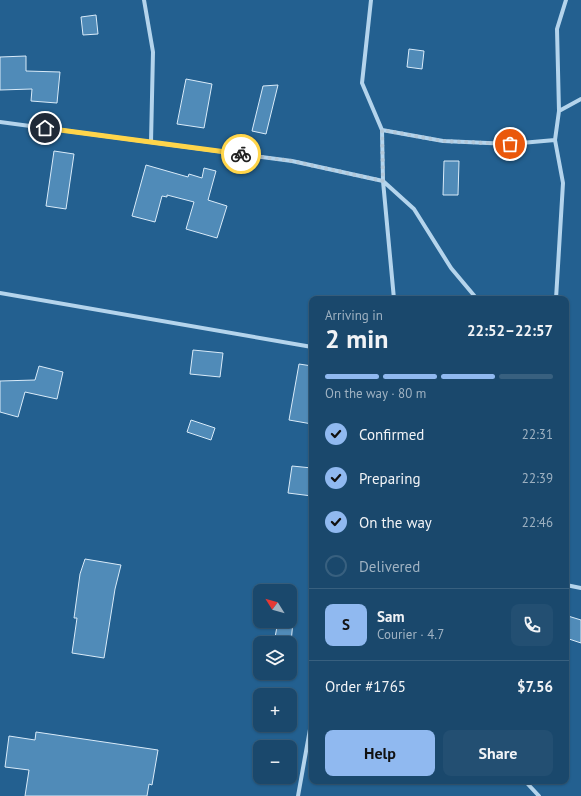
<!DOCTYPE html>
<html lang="en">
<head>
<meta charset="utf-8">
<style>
  :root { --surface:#1a486c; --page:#234f72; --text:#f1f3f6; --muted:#9fb2c2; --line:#38607f; --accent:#90b9f0 }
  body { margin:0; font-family:"PT Sans",sans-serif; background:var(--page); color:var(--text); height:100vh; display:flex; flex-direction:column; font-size:15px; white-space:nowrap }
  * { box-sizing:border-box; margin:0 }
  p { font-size:13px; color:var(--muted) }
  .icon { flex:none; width:22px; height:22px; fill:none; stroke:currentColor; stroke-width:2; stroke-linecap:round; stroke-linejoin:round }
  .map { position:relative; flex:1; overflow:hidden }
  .sheet { position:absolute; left:309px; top:296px; width:260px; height:488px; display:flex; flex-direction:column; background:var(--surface); border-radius:8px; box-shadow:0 1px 3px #0004,0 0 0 1px var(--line) }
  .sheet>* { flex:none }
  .needle { width:26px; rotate:307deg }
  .buttons { position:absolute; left:253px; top:584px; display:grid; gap:8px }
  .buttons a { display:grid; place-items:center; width:44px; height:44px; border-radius:8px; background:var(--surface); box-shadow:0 1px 3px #0004,0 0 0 1px var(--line); font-size:20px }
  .pin { position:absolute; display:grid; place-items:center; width:34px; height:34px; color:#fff; margin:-17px; border:2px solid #fff; border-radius:50%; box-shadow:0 1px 4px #0007 }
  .courier { position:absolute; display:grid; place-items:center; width:40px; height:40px; margin:-20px; border:3px solid #ffd54a; border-radius:50%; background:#fff; color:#222; box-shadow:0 1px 5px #0007 }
  .headline em { font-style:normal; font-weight:600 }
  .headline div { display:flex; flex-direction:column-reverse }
  .headline { display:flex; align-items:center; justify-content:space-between; height:68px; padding:0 16px }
  h1 { font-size:26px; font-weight:600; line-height:30px }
  .bar { display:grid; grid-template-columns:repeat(4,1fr); gap:6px 4px; align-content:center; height:48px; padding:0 16px }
  .bar i { height:5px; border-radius:3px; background:var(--line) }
  .bar .on { background:var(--accent) }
  .bar p { grid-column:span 4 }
  .line { display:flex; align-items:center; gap:10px; padding:0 16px; border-top:1px solid var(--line) }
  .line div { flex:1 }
  .round { display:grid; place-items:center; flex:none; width:42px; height:42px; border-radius:8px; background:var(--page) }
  ol { padding:0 16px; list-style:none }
  li { display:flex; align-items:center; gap:12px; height:44px }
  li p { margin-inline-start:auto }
  li .icon { padding:4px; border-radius:50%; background:var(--accent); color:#111; stroke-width:4 }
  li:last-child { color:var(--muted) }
  li i { width:22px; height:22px; border:2px solid var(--line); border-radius:50% }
  .button { display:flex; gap:8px; margin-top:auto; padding:8px 16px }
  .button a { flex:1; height:46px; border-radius:8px; background:var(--accent); color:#111; font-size:16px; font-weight:600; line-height:46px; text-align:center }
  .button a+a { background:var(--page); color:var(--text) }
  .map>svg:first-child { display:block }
  .building { fill:#508bb8; stroke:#d9ebf9 }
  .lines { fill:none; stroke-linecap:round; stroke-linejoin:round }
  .street { stroke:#b4d4ec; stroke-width:4 }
  .done { stroke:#b2c7d8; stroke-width:4; stroke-dasharray:0 7.2 }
  .route { stroke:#ffd54a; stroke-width:5 }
</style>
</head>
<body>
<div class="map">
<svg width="581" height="796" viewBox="0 0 581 796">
  <rect width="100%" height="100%" fill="#236090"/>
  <path class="building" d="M 96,15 L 98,34 L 83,35 L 81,17 Z
    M 409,49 L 424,51 L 422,69 L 407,67 Z
    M 26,56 L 26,71 L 60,72 L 57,103 L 31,101 L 32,89 L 0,90 L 0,57 Z
    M 186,79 L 212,84 L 204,128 L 177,124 Z
    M 278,85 L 266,134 L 252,131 L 263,86 Z
    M 54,151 L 74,154 L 66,209 L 46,206 Z
    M 444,161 L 459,161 L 458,195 L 443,195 Z
    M 146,165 L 188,177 L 189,174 L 202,178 L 204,168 L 216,171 L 208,200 L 227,206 L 217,238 L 186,229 L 194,202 L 167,195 L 167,197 L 162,196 L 155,222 L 132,216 Z
    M 193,350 L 223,353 L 220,377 L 190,374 Z
    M 299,364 L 312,366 L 312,424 L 289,420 Z
    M 39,366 L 63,372 L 57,399 L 25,392 L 18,417 L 0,412 L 0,381 L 35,380 Z
    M 191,420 L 215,428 L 211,440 L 187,432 Z
    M 292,466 L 312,468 L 312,496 L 288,493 Z
    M 85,559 L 121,565 L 115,589 L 104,658 L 72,653 L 77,618 L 74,618 L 80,574 Z
    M 568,616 L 581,620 L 581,643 L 566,638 L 566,623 Z
    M 278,621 L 293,621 L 291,643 L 274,643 Z
    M 36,732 L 158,750 L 152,785 L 149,784 L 147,796 L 25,796 L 29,770 L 5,767 L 9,736 L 35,740 Z"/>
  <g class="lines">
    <path class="street" d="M 144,0 L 153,52 L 151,142
      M 371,0 L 362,83 L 382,130 L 383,181 L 394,299
      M 559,111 L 581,99
      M 0,122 L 292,161 L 383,181 L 414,209 L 451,268 L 477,299
      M 382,130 L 443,141 L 510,144 L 555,140
      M 0,293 L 312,347
      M 556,299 L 563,183 L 555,140 L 559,111 L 557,29 L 566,0
      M 566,585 L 581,588
      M 525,781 L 539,796
      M 298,796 L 312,718"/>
  </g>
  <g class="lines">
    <path class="done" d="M 241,154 L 292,161 L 383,181 L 382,130 L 443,141 L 510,144"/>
    <path class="route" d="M 45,128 L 241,154"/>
  </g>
</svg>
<div class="buttons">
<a><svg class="needle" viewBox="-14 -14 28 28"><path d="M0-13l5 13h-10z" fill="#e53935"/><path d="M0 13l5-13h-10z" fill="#9fb2c2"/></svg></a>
<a><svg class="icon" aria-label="layers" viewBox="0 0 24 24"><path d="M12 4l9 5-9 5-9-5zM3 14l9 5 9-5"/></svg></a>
<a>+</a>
<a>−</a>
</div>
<div class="pin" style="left:510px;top:144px;background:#ea580c"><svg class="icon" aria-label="bag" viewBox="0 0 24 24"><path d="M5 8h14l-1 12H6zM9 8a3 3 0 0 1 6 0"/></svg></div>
<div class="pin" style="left:45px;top:128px;background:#1f2937"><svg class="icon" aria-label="home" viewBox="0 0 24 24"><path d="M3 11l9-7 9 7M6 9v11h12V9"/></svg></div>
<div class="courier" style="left:241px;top:154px"><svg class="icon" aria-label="bike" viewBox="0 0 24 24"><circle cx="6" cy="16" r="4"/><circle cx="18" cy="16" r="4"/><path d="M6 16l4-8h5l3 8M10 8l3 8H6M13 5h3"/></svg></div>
<section class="sheet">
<div class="headline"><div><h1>2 min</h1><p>Arriving in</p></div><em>22:52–22:57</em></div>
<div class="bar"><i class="on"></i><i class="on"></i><i class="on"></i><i></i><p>On the way · 80 m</p></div>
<ol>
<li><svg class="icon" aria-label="check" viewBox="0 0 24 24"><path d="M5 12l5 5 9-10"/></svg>Confirmed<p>22:31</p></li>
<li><svg class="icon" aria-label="check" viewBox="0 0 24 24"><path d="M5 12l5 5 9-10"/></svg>Preparing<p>22:39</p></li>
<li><svg class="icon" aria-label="check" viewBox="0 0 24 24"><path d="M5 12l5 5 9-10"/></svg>On the way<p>22:46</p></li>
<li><i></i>Delivered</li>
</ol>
<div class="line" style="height:72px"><b class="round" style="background:var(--accent);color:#111">S</b><div><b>Sam</b><p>Courier · 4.7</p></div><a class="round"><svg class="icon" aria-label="phone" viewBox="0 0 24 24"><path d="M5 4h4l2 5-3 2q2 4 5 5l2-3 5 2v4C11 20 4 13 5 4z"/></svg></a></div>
<div class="line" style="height:52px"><div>Order #1765</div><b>$7.56</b></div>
<div class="button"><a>Help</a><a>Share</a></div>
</section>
</div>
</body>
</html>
